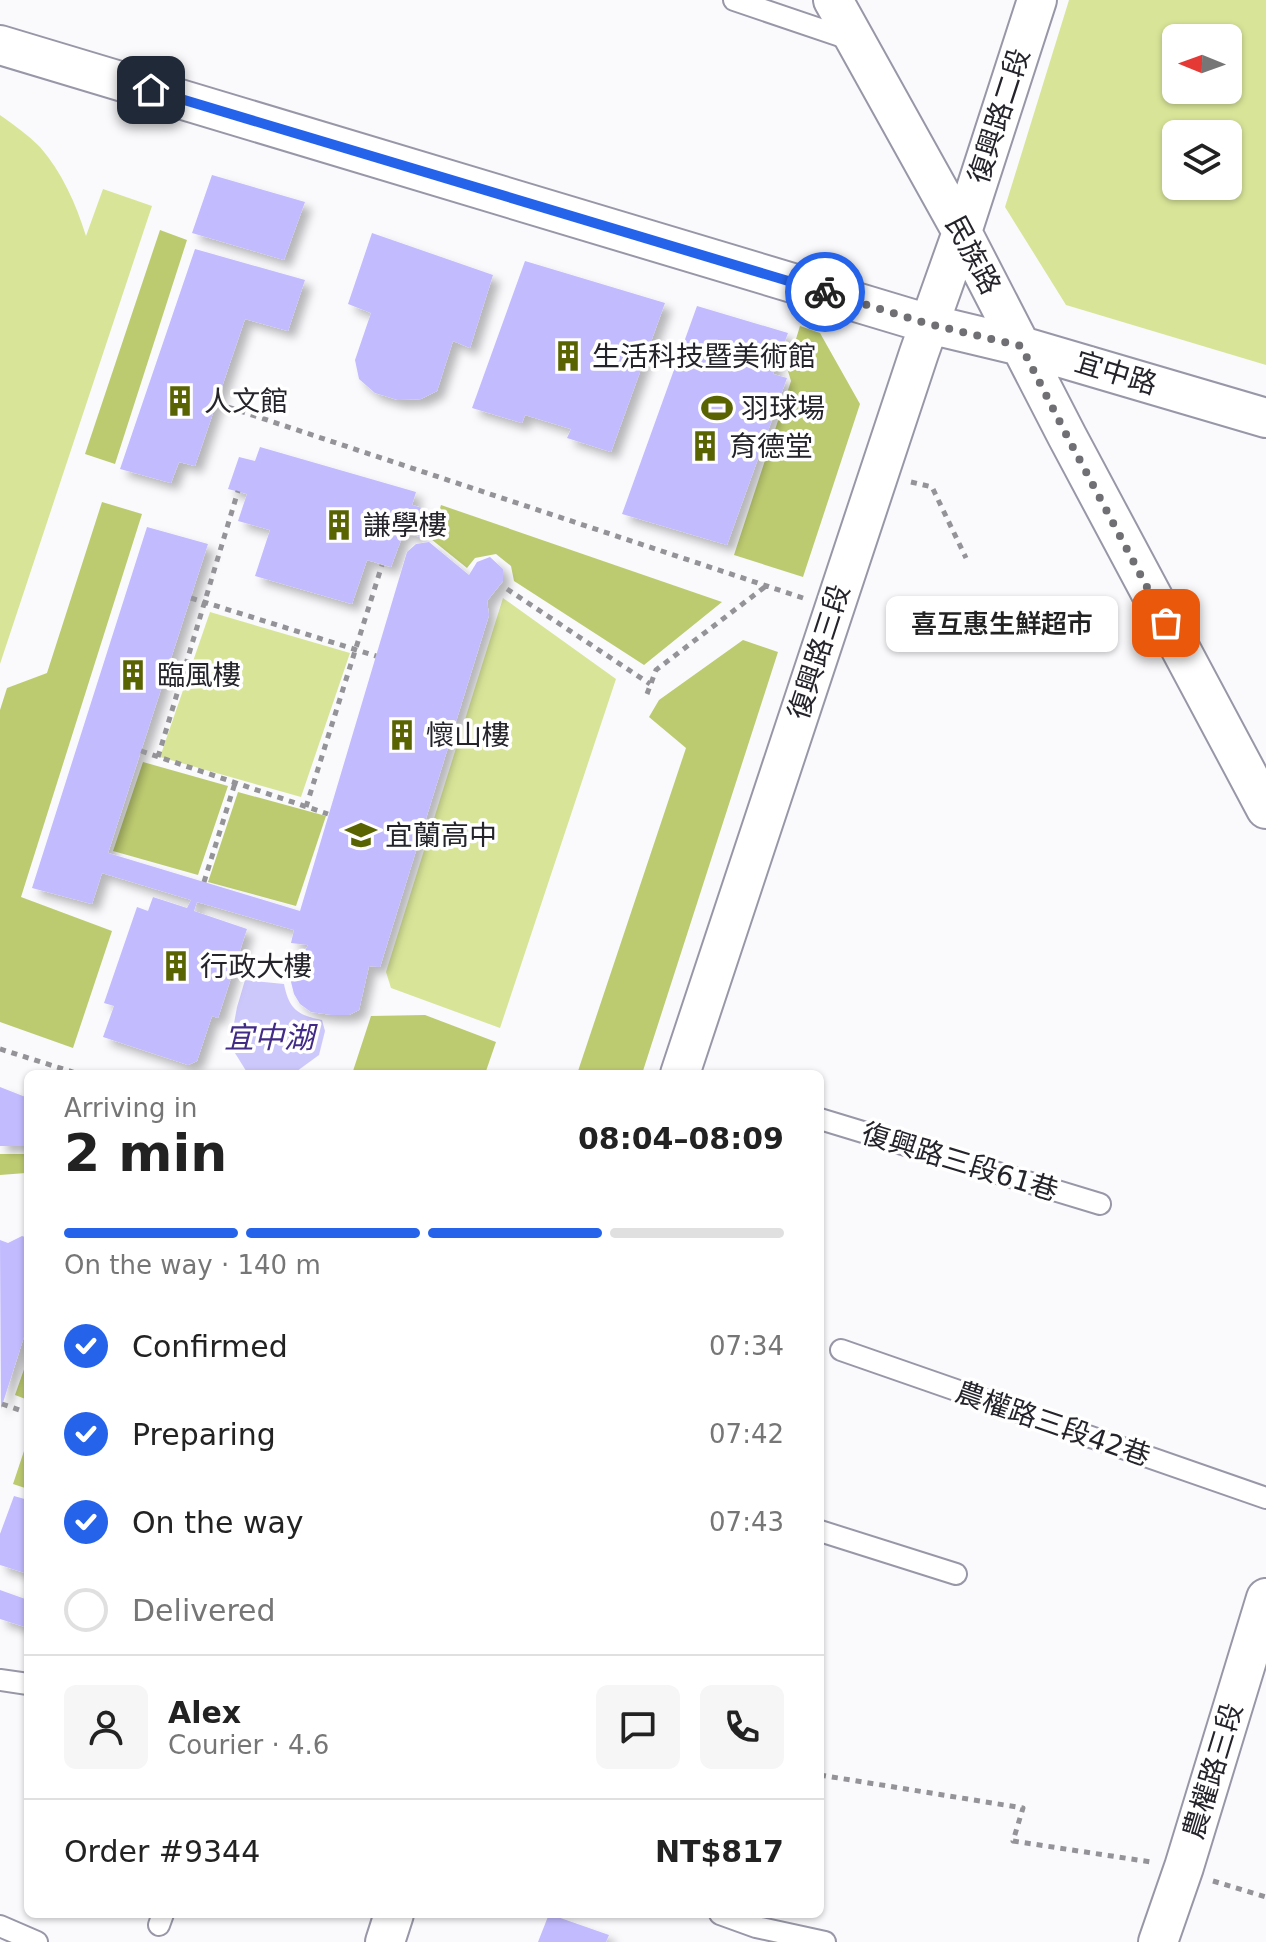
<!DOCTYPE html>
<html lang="en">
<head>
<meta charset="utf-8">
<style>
  :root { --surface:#fff; --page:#f6f6f6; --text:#222; --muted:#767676; --line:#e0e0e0; --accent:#2563eb }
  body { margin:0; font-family:"DejaVu Sans","Noto Sans TC",sans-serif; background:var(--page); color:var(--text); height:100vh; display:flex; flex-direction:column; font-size:30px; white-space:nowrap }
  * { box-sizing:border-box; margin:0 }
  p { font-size:26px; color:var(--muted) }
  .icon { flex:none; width:44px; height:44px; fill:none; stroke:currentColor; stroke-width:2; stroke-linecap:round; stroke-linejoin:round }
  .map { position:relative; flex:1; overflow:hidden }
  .details { position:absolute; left:24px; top:1070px; width:800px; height:848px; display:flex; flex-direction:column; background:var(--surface); border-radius:12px; box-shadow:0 2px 6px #0004 }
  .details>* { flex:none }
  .needle { width:52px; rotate:271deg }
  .fabs { position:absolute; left:1162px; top:24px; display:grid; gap:16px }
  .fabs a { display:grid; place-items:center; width:80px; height:80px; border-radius:12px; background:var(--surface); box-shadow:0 2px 6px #0004; font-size:40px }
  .pin { position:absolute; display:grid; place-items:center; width:68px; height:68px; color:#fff; margin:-34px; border-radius:16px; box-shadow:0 4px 12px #0006 }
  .courier { position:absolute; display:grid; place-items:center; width:80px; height:80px; margin:-40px; border:6px solid #2563eb; border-radius:50%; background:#fff; color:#222; box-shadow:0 2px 10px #0007 }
  .bubble { position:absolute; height:56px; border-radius:12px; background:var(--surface); box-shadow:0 2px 6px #0004; font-size:26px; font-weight:600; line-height:56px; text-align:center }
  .head em { font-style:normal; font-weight:600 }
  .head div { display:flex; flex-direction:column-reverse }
  .head { display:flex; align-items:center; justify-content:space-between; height:136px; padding:0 40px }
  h1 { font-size:52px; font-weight:600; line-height:60px }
  .bar { display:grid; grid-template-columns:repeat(4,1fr); gap:12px 8px; align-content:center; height:96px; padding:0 40px }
  .bar i { height:10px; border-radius:6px; background:var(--line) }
  .bar .current { background:var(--accent) }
  .bar p { grid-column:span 4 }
  .line { display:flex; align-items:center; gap:20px; padding:0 40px; border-top:2px solid var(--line) }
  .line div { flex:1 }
  .round { display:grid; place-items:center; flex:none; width:84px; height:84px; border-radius:12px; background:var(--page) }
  ol { padding:0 40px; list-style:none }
  li { display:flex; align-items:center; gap:24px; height:88px }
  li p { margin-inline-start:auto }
  li .icon { padding:8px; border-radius:50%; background:var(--accent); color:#fff; stroke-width:4 }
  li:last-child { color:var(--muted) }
  li i { width:44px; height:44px; border:4px solid var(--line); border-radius:50% }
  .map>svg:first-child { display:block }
  .green { fill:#d8e598; fill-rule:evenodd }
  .forest { fill:#bdcb70 }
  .water { fill:#cdc8fb }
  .building { fill:#c2bbfe; filter:url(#shadow) }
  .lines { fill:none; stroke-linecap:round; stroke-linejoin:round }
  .lane-casing { stroke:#9897a7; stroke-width:24 }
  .street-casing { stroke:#9897a7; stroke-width:42 }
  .path { stroke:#939398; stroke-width:5; stroke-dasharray:6 6; stroke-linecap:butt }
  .lane { stroke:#fff; stroke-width:20 }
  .street { stroke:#fff; stroke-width:38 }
  .done { stroke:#706f74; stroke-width:8; stroke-dasharray:0 14.4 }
  .route { stroke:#2563eb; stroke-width:10 }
  .labels { text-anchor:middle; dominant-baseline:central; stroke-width:7; stroke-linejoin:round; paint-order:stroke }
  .street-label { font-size:28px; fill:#25242b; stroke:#fff }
  .poi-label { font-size:28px; fill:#25242b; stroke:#fff; text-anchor:start }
  .water-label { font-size:30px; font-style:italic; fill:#422a87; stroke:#fff }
</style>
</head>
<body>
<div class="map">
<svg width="1266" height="1942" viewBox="0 0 1266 1942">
  <defs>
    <filter id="shadow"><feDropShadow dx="7" dy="7" stdDeviation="4" flood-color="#0004"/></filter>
  </defs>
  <rect width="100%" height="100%" fill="#fafafd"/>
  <path class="green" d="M 1069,0 L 1266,0 L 1266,365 L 1066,305 L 1005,207 ZM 1228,38 L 1228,90 L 1176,90 L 1176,38 ZM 1228,134 L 1228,186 L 1176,186 L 1176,134 Z
    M 0,115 C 14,125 28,135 40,147 C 62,172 76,204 86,236 L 103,189 L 152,206 L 0,664 Z
    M 503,598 L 616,679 L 500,1028 L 391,988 L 386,972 Z
    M 210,612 L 350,653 L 301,797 L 160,757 Z"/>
  <path class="forest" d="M 160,230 L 187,240 L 115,464 L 85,454 Z
    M 800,326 L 820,333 L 860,404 L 803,577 L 734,555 L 791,381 L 787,368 Z
    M 102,502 L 142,514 L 21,897 L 112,931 L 73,1048 L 0,1022 L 0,710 L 7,688 L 47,673 Z
    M 441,505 L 722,602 L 644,665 L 514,581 L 511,566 L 496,554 L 475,558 L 467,568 L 431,539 Z
    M 743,640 L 778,652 L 642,1074 L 577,1074 L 686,748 L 649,717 L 659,700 Z
    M 143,762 L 228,786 L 198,875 L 113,851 Z
    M 238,792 L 326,816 L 296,906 L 208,882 Z
    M 425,1015 L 496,1042 L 485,1074 L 352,1074 L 371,1016 Z
    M 0,1154 L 28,1154 L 26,1173 L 0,1175 Z
    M 28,1358 L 28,1400 L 15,1395 Z
    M 28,1439 L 28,1489 L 13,1484 Z"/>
  <path class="water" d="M 245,980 L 284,984 C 289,1009 297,1015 322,1020 L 325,1031 L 319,1055 L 293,1074 L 248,1074 L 230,1045 L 237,1007 Z"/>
  <path class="building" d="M 212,175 L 305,202 L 284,260 L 192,233 Z
    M 372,233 L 493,275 L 470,348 L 453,341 L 437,391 L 421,399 L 398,400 L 375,393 L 359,379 L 355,360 L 371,313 L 348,304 Z
    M 195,249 L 305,280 L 288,331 L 245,319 L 195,466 L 179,462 L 171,483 L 120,469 Z
    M 525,261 L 665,303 L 611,452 L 567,438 L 571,429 L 525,415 L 522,423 L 472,408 Z
    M 697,306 L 788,333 L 773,374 L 787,378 L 727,545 L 622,514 Z
    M 260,447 L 416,492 L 412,505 L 429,510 L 420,537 L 404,532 L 391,567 L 367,560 L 352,604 L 255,576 L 270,530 L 238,521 L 247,494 L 228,489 L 239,457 L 255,461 Z
    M 147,527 L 208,544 L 108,853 L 300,911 L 407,552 L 416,544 L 429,542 L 469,575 L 477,562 L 490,557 L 503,569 L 503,581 L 487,601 L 489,615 L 380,967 L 369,966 L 359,1010 L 349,1015 L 332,1015 L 311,1012 L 300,1004 L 294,994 L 290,978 L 308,945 L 291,943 L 294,930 L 197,902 L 194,911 L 247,929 L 218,1018 L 212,1016 L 197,1061 L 188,1065 L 103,1037 L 114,1006 L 104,1003 L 137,907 L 148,911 L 153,897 L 187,908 L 191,900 L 102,873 L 92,904 L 32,888 Z
    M 0,1087 L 28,1098 L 28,1146 L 0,1146 Z
    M 22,1236 L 28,1238 L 28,1324 L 1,1409 L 0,1240 L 8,1243 Z
    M 14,1496 L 28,1500 L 28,1574 L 0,1565 L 0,1534 Z
    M 0,1590 L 28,1600 L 28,1628 L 0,1619 Z
    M 549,1914 L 609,1935 L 606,1942 L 538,1942 Z"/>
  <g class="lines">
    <defs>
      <path id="lane" d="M 734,0 L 855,41
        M 820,1119 L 1100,1204
        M 841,1350 L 1266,1498
        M 820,1531 L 956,1574
        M 0,1680 L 28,1684
        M 720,1914 L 756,1927 L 825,1942
        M 159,1925 L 163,1914
        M 0,1926 L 37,1942"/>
      <path id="street" d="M 833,0 L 962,232 L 1067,436 L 1266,809
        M 0,45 L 929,324 L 1021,346 L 1266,418
        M 680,1074 L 919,353 L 962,232 L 1037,0
        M 385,1942 L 394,1914
        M 1158,1942 L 1184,1867 L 1266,1598"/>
    </defs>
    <use href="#lane" class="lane-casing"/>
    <use href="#street" class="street-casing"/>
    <path class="path" d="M 228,407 L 803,598
      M 911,482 L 932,487 L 966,558
      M 507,589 L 650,684
      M 191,598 L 376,656
      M 647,694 L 656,670 L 766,586
      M 141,751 L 328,814
      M 158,757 L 238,491
      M 306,807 L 382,565
      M 204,882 L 235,783
      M 0,1049 L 79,1074
      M 2,1404 L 28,1413
      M 820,1775 L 1023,1808 L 1013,1841 L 1151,1862
      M 1213,1881 L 1266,1897"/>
    <use href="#lane" class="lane"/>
    <use href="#street" class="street"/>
  </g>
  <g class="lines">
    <path class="done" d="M 825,292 L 929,324 L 1021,346 L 1067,436 L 1166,623"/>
    <path class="route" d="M 151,90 L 825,292"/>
  </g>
  <defs>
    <symbol id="building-bare" viewBox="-9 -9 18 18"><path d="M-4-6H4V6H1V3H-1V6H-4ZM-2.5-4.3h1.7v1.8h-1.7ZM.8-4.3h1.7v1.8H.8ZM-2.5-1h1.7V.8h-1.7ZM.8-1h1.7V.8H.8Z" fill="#5a6302" stroke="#fff" stroke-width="2.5" paint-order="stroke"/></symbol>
    <symbol id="stadium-bare" viewBox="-9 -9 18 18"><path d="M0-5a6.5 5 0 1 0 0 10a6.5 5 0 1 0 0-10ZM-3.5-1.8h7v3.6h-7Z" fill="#5a6302" stroke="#fff" stroke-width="2.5" paint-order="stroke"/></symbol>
    <symbol id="school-bare" viewBox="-9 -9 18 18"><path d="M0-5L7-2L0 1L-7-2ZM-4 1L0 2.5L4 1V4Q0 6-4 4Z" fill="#5a6302" stroke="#fff" stroke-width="2.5" paint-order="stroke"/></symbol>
  </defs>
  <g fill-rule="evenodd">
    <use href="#building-bare" x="546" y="334" width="44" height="44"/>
    <use href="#building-bare" x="158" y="379" width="44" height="44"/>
    <use href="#stadium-bare" x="695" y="386" width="44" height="44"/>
    <use href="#building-bare" x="683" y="424" width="44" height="44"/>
    <use href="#building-bare" x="317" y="503" width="44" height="44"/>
    <use href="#building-bare" x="111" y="653" width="44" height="44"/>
    <use href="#building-bare" x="380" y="713" width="44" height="44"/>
    <use href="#school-bare" x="339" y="813" width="44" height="44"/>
    <use href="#building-bare" x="154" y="944" width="44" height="44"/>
  </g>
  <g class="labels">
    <g class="street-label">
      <text transform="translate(999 116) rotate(-72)">復興路二段</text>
      <text transform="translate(973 255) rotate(62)">民族路</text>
      <text transform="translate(1116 373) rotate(17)">宜中路</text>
      <text transform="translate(819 652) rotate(-72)">復興路三段</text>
      <text transform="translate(960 1162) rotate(17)">復興路三段61巷</text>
      <text transform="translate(1053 1424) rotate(19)">農權路三段42巷</text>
      <text transform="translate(1213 1771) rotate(-73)">農權路三段</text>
    </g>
    <g class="poi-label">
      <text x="592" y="356">生活科技暨美術館</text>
      <text x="204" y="401">人文館</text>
      <text x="741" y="408">羽球場</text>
      <text x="729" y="446">育德堂</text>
      <text x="363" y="525">謙學樓</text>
      <text x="157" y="675">臨風樓</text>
      <text x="426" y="735">懷山樓</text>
      <text x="385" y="835">宜蘭高中</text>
      <text x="200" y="966">行政大樓</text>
    </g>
    <g class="water-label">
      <text x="269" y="1037">宜中湖</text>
    </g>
  </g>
</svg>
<div class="fabs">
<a><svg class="needle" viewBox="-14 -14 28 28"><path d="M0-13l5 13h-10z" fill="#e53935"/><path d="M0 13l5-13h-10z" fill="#767676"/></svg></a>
<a><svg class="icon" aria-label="layers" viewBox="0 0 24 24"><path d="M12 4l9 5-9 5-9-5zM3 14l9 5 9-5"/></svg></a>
</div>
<div class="pin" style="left:1166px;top:623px;background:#ea580c"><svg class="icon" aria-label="bag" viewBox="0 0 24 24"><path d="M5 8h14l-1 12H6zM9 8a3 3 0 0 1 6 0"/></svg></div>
<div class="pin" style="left:151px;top:90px;background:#1f2937"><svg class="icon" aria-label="home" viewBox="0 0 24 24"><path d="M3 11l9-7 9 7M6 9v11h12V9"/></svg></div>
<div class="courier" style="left:825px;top:292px"><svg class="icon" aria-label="bike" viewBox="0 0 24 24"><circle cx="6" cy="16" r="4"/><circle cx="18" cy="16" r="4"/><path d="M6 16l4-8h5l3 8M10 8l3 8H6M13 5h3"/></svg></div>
<div class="bubble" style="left:886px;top:596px;width:232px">喜互惠生鮮超市</div>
<section class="details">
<div class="head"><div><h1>2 min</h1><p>Arriving in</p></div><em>08:04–08:09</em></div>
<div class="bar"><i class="current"></i><i class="current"></i><i class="current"></i><i></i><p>On the way · 140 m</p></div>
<ol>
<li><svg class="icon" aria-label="check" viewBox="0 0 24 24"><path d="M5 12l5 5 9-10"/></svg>Confirmed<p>07:34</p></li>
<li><svg class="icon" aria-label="check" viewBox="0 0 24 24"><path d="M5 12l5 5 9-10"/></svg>Preparing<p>07:42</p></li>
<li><svg class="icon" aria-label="check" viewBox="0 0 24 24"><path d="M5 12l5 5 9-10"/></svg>On the way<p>07:43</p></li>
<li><i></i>Delivered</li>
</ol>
<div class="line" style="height:144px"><a class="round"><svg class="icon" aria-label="person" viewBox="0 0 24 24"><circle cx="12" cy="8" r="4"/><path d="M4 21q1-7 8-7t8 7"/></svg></a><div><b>Alex</b><p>Courier · 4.6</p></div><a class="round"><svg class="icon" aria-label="chat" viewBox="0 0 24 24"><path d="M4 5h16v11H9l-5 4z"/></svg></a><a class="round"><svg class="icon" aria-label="phone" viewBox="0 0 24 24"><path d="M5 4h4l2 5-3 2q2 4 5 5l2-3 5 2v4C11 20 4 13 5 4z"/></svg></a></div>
<div class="line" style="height:104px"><div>Order #9344</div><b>NT$817</b></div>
</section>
</div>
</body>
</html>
